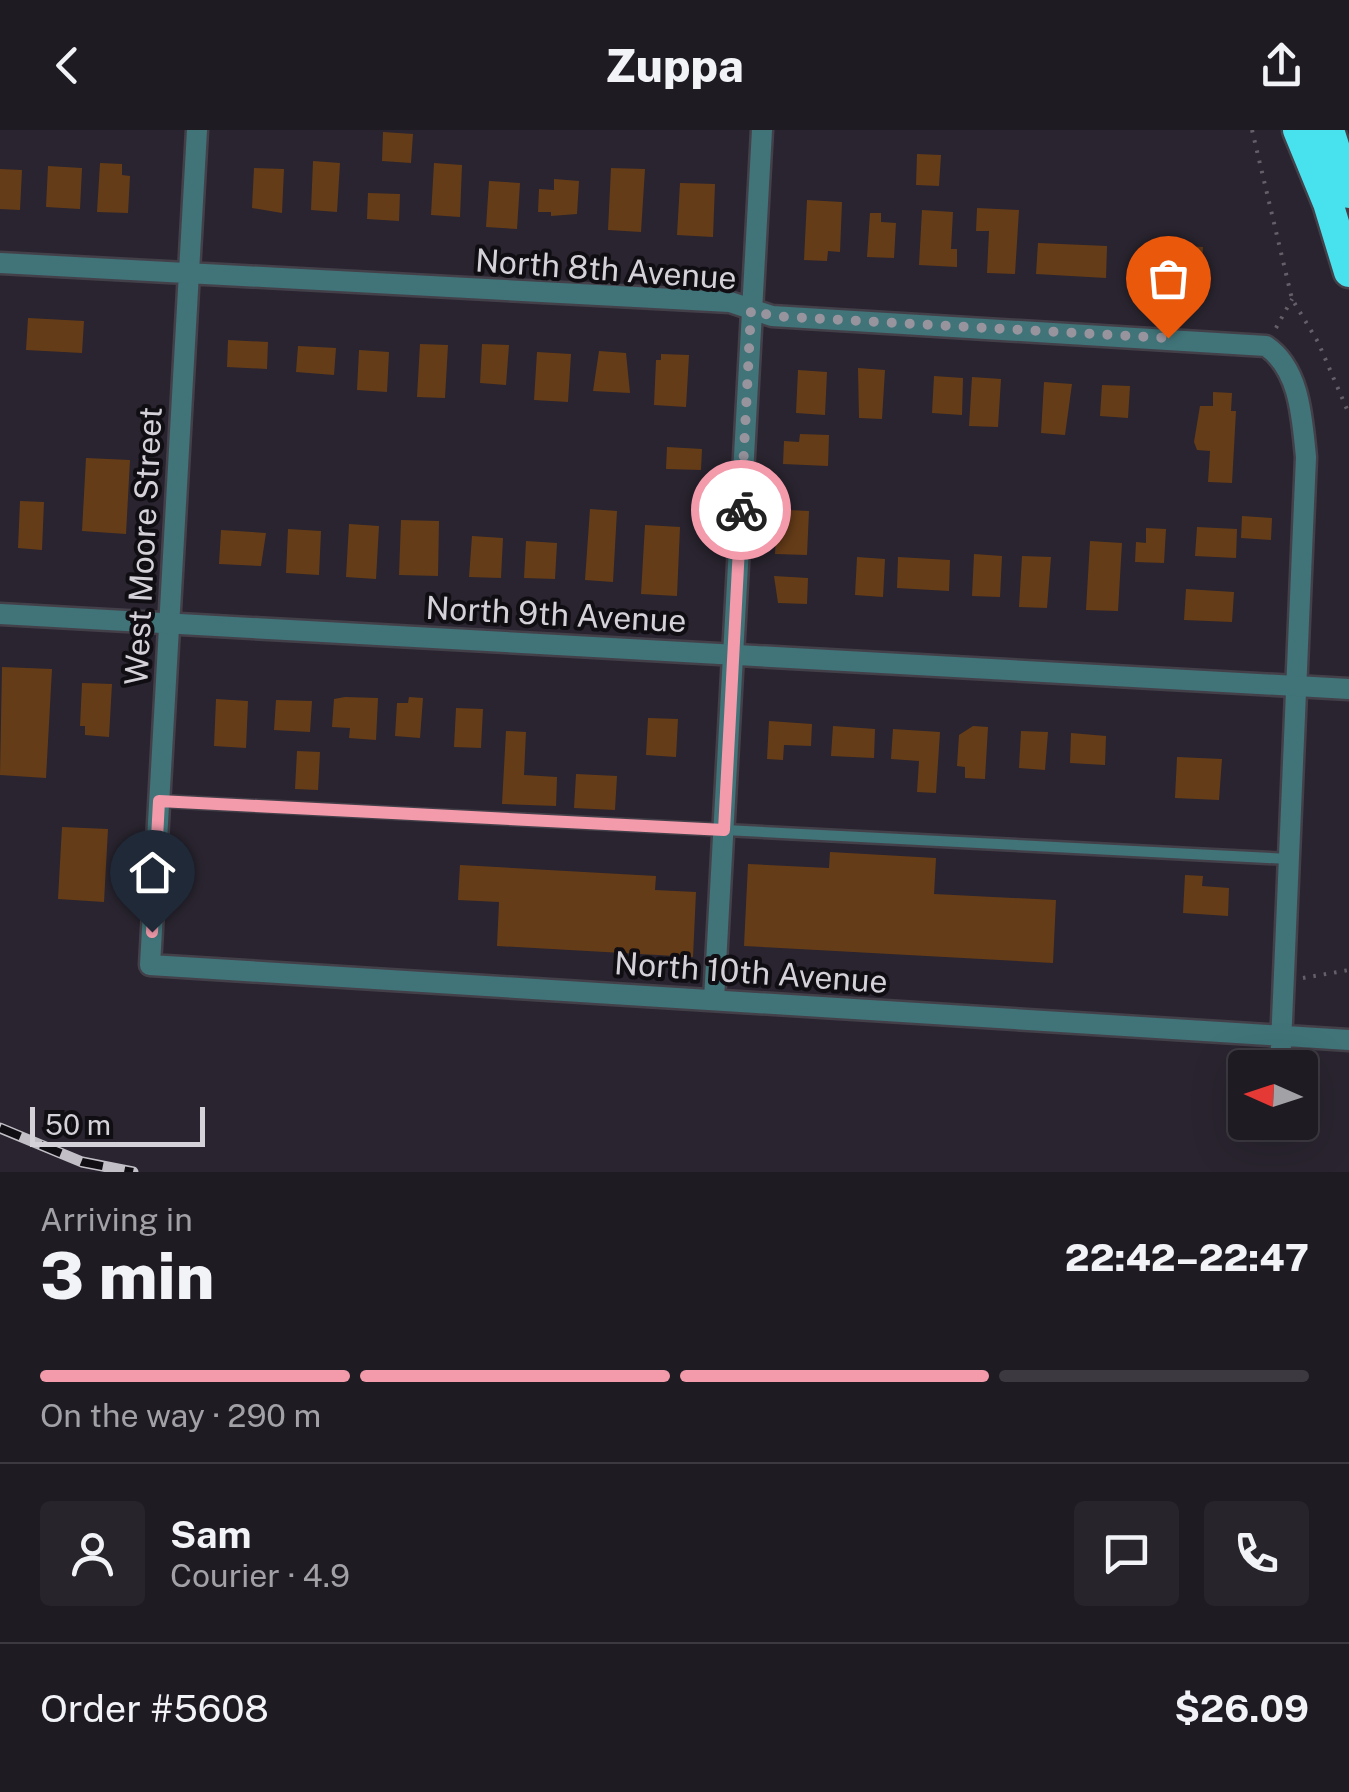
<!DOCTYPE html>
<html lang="en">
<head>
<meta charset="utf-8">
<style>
  :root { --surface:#1f1b23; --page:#27242b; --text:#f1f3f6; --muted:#a1a1a6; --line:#3c3941; --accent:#f39aab }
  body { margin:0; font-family:"Public Sans",sans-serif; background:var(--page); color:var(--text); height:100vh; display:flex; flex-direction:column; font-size:38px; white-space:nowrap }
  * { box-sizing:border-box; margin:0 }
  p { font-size:32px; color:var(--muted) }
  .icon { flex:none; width:55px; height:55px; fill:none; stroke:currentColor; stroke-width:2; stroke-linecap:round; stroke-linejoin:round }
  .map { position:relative; height:1042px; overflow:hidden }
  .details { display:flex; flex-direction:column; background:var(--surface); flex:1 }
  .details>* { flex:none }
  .needle { width:65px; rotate:273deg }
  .tools { position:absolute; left:1228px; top:920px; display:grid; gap:20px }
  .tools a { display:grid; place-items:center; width:90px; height:90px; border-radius:10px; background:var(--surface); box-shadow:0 10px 40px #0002,0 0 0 2px var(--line); font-size:50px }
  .scale { position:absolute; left:30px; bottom:25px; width:175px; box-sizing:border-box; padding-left:10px; border:5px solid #d4d1d9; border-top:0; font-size:28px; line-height:35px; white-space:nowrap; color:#d4d1d9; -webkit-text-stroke:8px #100e13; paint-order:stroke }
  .pin { position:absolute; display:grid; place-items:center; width:85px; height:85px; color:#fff; margin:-102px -42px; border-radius:50% 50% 50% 0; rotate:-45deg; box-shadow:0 0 10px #0007 }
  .pin .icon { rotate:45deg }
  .courier { position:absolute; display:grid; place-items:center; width:100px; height:100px; margin:-50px; border:8px solid #f39aab; border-radius:50%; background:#fff; color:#222; box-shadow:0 2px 12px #0007 }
  .summary em { font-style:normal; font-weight:800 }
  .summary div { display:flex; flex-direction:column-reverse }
  .summary { display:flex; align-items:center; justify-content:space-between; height:170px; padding:0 40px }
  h1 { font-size:65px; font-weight:800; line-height:75px }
  .bar { display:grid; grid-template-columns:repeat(4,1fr); gap:15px 10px; align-content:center; height:120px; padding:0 40px }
  .bar i { height:12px; border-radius:8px; background:var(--line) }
  .bar .selected { background:var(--accent) }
  .bar p { grid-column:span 4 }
  .line { display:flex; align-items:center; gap:25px; padding:0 40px; border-top:2px solid var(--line) }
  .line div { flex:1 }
  .round { display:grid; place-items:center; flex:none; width:105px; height:105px; border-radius:10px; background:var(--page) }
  header { display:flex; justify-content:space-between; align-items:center; height:130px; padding:0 40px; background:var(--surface); font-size:45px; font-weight:800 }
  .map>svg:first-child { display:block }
  .building { fill:#653c18 }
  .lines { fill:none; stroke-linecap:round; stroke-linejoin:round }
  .service-casing { stroke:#44404a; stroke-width:15 }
  .minor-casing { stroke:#44404a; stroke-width:25 }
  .tertiary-casing { stroke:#44404a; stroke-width:25 }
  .motorway-casing { stroke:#44404a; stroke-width:35 }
  .path { stroke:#645f69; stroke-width:4; stroke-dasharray:2.5 8; stroke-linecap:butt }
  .service { stroke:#407479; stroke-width:10 }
  .minor { stroke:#407479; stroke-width:20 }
  .tertiary { stroke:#407479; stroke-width:20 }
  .motorway { stroke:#48e2ee; stroke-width:30 }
  .rail-casing { stroke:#c2bfc7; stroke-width:11 }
  .rail { stroke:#100e13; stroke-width:8; stroke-dasharray:22; stroke-linecap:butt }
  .done { stroke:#98949e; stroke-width:10; stroke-dasharray:0 18 }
  .route { stroke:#f39aab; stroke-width:12 }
  .labels { text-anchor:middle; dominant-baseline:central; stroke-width:8; stroke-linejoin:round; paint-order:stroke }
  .street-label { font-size:32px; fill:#d4d1d9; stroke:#100e13 }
</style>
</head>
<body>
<header><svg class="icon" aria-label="back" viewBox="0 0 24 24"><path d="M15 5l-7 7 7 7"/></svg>Zuppa<svg class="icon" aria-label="share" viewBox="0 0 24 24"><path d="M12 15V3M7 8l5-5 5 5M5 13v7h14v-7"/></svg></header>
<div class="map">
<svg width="1349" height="1042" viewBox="0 0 1349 1042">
  <rect width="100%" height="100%" fill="#29242f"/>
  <path class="building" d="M 383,2 L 413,4 L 411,33 L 382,31 Z
    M 917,24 L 941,25 L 939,56 L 916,55 Z
    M 313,31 L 340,33 L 337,82 L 311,80 Z
    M 100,33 L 122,34 L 122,45 L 130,46 L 128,83 L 97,82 Z
    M 434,33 L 462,35 L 460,87 L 431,85 Z
    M 48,36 L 82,38 L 80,79 L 46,77 Z
    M 254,38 L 284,39 L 282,83 L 252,78 Z
    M 611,38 L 645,39 L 641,102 L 608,100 Z
    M 0,39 L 22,40 L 20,80 L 0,79 Z
    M 554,49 L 579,51 L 577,84 L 551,86 L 551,82 L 538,82 L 539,59 L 554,60 Z
    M 489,51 L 520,53 L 517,99 L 486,97 Z
    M 680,53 L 715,54 L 713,107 L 677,105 Z
    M 368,63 L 400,64 L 399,91 L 367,89 Z
    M 807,70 L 842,72 L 840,122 L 828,121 L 827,131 L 804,130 Z
    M 977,78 L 1019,80 L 1015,144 L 987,143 L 989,101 L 976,101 Z
    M 922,80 L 953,82 L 951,119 L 957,119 L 957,137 L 919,135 Z
    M 870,83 L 881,83 L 881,92 L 896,93 L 894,128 L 867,127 Z
    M 1038,113 L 1107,116 L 1106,148 L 1036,144 Z
    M 1149,114 L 1203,117 L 1201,152 L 1148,149 Z
    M 28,188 L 84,191 L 82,223 L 26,220 Z
    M 228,210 L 268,212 L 267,239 L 227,237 Z
    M 420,214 L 448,215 L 445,268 L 417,267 Z
    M 482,214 L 509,215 L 506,255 L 480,253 Z
    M 298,216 L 336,218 L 334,245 L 296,242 Z
    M 359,220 L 389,222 L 387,262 L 357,260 Z
    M 599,221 L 626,223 L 630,263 L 593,261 Z
    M 537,222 L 571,224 L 568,272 L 534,270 Z
    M 661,224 L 689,225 L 686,277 L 654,275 L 656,230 L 661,230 Z
    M 858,238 L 885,240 L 882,289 L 859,288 Z
    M 798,240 L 827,242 L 825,285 L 796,283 Z
    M 934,246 L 963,248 L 962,285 L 932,283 Z
    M 972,247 L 1001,249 L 998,297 L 969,296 Z
    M 1044,252 L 1072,254 L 1065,305 L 1041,303 Z
    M 1102,255 L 1130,256 L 1128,288 L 1100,286 Z
    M 1213,262 L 1232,263 L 1231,281 L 1236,281 L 1232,353 L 1208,352 L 1210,321 L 1197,320 L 1194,312 L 1200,276 L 1213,276 Z
    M 800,304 L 829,305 L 828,336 L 783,334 L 784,311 L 799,312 Z
    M 667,317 L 702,319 L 701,340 L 666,339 Z
    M 86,328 L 130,330 L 126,404 L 82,401 Z
    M 20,371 L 44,372 L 42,420 L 18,418 Z
    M 590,379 L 617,381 L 613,452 L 585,450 Z
    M 789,380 L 809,381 L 807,425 L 775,424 L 777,385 L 789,386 Z
    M 1242,386 L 1272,388 L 1271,410 L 1241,408 Z
    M 401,390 L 439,391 L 438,446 L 399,445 Z
    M 349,394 L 379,396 L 376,449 L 346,447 Z
    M 645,395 L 680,397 L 677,466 L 641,464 Z
    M 1197,397 L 1237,399 L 1236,428 L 1195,426 Z
    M 1146,398 L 1166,399 L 1164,433 L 1135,432 L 1136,412 L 1146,413 Z
    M 288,399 L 321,401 L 319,445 L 286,443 Z
    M 221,400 L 266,403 L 261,436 L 219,434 Z
    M 472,406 L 503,408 L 501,448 L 469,447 Z
    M 526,411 L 557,413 L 555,449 L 524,448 Z
    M 1090,411 L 1122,413 L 1118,481 L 1086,480 Z
    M 974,424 L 1002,426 L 1000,467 L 972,466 Z
    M 1022,426 L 1051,427 L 1047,478 L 1019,477 Z
    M 857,427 L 885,429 L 883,467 L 855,465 Z
    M 898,427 L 950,430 L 949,461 L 897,458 Z
    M 774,446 L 808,448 L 807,474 L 778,473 Z
    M 1186,459 L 1234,462 L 1232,492 L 1184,490 Z
    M 2,537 L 52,539 L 46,648 L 0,645 Z
    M 82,553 L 112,554 L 109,607 L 85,605 L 85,596 L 80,596 Z
    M 345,567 L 378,568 L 376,610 L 349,608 L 350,598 L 332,597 L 334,569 Z
    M 409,567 L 423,568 L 420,608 L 395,606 L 397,573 L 408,573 Z
    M 216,569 L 248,571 L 246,618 L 214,616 Z
    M 276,570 L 312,571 L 310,602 L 274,600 Z
    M 456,578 L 483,579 L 481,618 L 454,617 Z
    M 648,588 L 678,589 L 676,627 L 646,625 Z
    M 769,591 L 812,594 L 811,616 L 784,615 L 783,630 L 767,629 Z
    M 833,596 L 875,599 L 874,628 L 831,626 Z
    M 973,596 L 988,597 L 985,649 L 965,648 L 965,637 L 957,636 L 959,605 Z
    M 893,599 L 940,602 L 936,663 L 917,662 L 919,631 L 891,629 Z
    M 506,601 L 526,602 L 524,645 L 557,647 L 556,676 L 502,674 Z
    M 1021,601 L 1048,602 L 1045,640 L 1019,638 Z
    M 1071,603 L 1106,606 L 1105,635 L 1070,633 Z
    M 297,621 L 320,622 L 318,660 L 295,659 Z
    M 1177,627 L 1222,629 L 1219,670 L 1175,668 Z
    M 576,644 L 617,646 L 615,680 L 574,678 Z
    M 62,697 L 108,699 L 104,772 L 58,769 Z
    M 830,722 L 936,728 L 934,764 L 1056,770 L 1053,833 L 744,816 L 748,734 L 829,738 Z
    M 460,735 L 656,746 L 655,760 L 696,762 L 693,827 L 497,816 L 499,772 L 458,770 Z
    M 1185,745 L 1203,746 L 1202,756 L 1229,758 L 1228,786 L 1183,783 Z"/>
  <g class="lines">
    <defs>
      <path id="service" d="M 160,671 L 1289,729"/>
      <path id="minor" d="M 197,0 L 150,835 L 1349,910
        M 0,133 L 730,172 L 772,186 L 1266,216 C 1300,239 1302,288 1306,327 L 1280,938
        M 714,870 L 762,0
        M 1277,998 L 1277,992"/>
      <path id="tertiary" d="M 0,484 L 1349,559"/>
      <path id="motorway" d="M 1298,0 L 1328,73 L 1349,142
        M 1329,0 L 1349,63"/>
    </defs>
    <use href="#service" class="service-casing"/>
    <use href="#minor" class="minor-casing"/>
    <use href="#tertiary" class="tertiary-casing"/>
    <use href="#motorway" class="motorway-casing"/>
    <path class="path" d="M 1252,0 L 1292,169 L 1318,212 L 1349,284
      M 1276,198 L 1292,169
      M 1303,848 L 1349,840"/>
    <use href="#service" class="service"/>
    <use href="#minor" class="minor"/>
    <use href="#tertiary" class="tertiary"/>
    <use href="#motorway" class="motorway"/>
    <defs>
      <path id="rail" d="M 0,998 L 82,1032 L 133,1042"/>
    </defs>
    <use href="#rail" class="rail-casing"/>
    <use href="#rail" class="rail"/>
  </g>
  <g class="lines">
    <path class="done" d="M 741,380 L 751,180 L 772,186 L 1168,208"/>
    <path class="route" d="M 152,802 L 159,671 L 724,700 L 741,380"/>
  </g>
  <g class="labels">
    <g class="street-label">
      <text transform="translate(606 139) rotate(4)">North 8th Avenue</text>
      <text transform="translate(143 416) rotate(-87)">West Moore Street</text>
      <text transform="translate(556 484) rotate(3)">North 9th Avenue</text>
      <text transform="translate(751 842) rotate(4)">North 10th Avenue</text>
    </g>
  </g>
</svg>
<div class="tools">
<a><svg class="needle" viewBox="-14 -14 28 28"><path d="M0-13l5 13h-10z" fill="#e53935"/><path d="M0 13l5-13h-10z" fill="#a1a1a6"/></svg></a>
</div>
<div class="scale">50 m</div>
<div class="pin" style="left:1168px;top:208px;background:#ea580c"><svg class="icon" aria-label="bag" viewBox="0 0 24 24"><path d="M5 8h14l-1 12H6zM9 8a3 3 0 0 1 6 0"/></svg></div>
<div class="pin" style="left:152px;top:802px;background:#1f2937"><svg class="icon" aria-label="home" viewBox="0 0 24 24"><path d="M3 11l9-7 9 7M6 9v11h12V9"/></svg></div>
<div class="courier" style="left:741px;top:380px"><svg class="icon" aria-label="bike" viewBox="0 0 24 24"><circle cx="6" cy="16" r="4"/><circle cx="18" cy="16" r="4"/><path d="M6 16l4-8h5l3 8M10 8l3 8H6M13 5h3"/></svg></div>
</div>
<section class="details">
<div class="summary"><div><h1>3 min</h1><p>Arriving in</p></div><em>22:42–22:47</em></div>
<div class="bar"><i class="selected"></i><i class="selected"></i><i class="selected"></i><i></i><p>On the way · 290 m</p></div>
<div class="line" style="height:180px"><a class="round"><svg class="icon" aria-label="person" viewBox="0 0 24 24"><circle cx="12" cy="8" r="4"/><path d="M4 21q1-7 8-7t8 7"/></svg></a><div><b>Sam</b><p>Courier · 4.9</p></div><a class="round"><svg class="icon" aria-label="chat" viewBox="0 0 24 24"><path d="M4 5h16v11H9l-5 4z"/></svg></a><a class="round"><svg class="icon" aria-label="phone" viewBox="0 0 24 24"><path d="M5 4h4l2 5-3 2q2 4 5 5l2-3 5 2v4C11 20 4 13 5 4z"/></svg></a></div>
<div class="line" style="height:130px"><div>Order #5608</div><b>$26.09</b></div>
</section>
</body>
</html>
